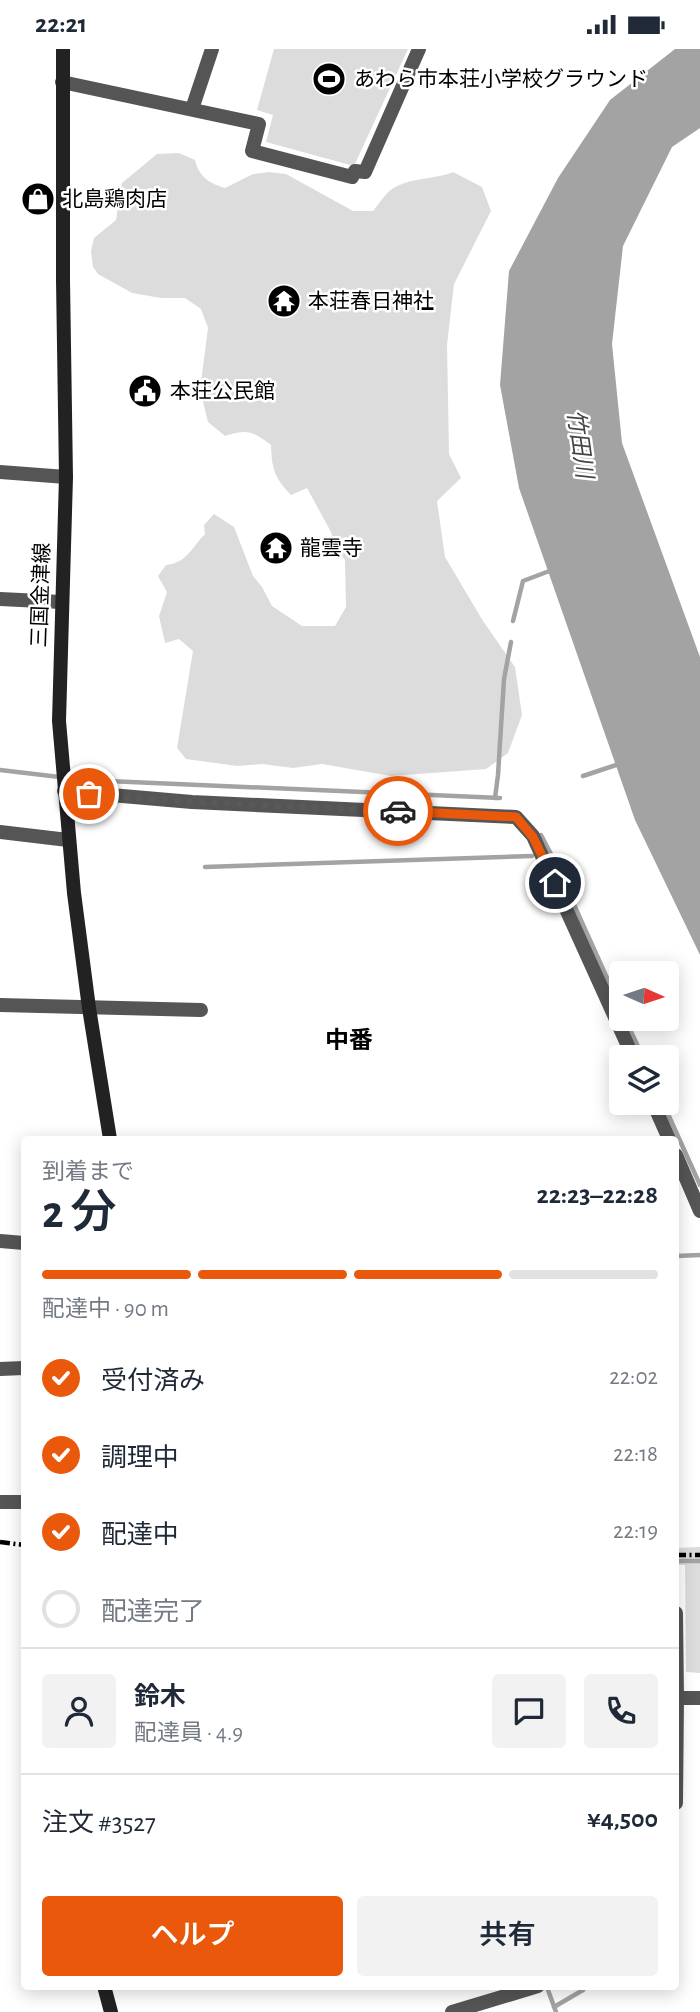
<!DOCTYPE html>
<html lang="ja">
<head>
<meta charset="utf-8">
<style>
  :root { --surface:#fff; --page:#f2f2f3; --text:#1f2937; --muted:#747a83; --line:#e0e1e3; --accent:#ea580c }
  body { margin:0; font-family:"Alegreya Sans","Noto Sans JP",sans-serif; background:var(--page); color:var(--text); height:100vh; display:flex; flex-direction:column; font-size:26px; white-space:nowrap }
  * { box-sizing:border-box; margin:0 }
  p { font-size:23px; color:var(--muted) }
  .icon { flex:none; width:38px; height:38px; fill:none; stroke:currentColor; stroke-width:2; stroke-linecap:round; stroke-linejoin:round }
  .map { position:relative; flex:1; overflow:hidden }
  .panel { position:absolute; left:21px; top:1087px; width:658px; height:854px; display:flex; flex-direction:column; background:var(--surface); border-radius:7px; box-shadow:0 4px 18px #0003 }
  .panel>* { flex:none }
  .needle { width:46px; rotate:93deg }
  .buttons { position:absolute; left:609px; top:912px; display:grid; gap:14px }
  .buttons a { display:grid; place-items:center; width:70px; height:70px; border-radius:7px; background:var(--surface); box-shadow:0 4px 18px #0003; font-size:35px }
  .pin { position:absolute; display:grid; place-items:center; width:60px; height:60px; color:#fff; margin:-30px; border:4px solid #fff; border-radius:50%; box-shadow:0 2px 7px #0007 }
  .courier { position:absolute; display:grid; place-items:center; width:70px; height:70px; margin:-35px; border:5px solid #ea580c; border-radius:50%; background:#fff; color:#222; box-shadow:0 2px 9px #0007 }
  .overview em { font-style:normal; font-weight:600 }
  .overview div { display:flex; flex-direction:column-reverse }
  .overview { display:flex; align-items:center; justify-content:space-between; height:119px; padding:0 21px }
  h1 { font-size:46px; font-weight:600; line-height:52px }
  .bar { display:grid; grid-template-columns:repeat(4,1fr); gap:10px 7px; align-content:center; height:84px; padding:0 21px }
  .bar i { height:9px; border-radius:5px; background:var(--line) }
  .bar .active { background:var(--accent) }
  .bar p { grid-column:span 4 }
  .line { display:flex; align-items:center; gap:18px; padding:0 21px; border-top:2px solid var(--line) }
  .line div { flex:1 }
  .round { display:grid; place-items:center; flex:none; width:74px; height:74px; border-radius:7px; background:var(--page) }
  ol { padding:0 21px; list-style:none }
  li { display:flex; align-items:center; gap:21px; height:77px }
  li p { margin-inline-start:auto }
  li .icon { padding:7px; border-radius:50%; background:var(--accent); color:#fff; stroke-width:4 }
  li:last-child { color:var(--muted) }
  li i { width:38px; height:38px; border:4px solid var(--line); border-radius:50% }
  .button { display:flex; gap:14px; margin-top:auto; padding:14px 21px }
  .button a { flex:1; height:80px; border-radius:7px; background:var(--accent); color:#fff; font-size:28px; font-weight:600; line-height:80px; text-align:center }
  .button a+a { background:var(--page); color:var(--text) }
  .status { display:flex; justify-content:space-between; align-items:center; height:49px; padding:0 35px; background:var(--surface); direction:ltr }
  .status svg { height:19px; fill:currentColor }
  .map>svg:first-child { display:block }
  .green { fill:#dcdcdc }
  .water { fill:#a3a3a3 }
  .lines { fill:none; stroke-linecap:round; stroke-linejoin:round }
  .stream { stroke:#a3a3a3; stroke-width:4.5 }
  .street { stroke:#555; stroke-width:14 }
  .secondary { stroke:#222; stroke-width:14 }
  .rail { stroke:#000; stroke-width:4.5; stroke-dasharray:10 3.5 2 3.5; stroke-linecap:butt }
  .done { stroke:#595959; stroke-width:7; stroke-dasharray:0 12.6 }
  .route { stroke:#ea580c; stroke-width:9 }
  .labels { text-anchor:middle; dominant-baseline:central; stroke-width:5; stroke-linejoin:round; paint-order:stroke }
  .poi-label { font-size:21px; fill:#000; stroke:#fff; text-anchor:start }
  .street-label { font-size:21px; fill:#000; stroke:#fff }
  .water-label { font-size:23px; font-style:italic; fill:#444; stroke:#fff }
  .quarter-label { font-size:24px; font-weight:bold; fill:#000; stroke:#fff }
</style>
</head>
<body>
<div class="status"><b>22:21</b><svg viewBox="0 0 49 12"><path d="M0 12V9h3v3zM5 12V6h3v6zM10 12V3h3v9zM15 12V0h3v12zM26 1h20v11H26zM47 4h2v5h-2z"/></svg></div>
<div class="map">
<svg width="700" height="1963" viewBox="0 0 700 1963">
  <rect width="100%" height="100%" fill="#fff"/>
  <path class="green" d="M 274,0 L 408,0 L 354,117 L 266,93 L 273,66 L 257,61 Z
    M 179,104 L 195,111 C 199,128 209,134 225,139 L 253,125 L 269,123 L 286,125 L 353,162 L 373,162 C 379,155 385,145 392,140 C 410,128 434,131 453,123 L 482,138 L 491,162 L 454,235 L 447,296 L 449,405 L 461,429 L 437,452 L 445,508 L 483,572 L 515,618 L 522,666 L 508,704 L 486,720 L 391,727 L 322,715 L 293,719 L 262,715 L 237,717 L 186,710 L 177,699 L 193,602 L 179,590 L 165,594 L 159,567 L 167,543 L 158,527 L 166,516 C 187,514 191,499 205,485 L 204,476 L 214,465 L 234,478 L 253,527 L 262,538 L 272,557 L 302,577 L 335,577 L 346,558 L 345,511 L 336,500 L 331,483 L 307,439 L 291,446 C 274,428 272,420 271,396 C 252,382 248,380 225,387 L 208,373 L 200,341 L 208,279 L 201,260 L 185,249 L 161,249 L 132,244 L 98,225 L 93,218 L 91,202 L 94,189 L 116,171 L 122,134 L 157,105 Z
    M 700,1498 L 700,1624 L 686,1623 L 685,1516 L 676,1516 L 676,1499 Z"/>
  <path class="water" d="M 675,0 L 700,0 L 700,79 L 672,98 L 623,197 L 612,295 L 622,394 L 700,608 L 700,906 L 635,771 L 519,439 L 500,336 L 509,222 L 558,129 L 610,51 Z"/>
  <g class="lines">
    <path class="stream" d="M 513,572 L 523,532 L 552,521
      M 0,721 L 85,731 L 500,749
      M 583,727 L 622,714
      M 495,749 L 498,726 L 504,630 L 511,593
      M 541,786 L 552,807 L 621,960
      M 205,818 L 532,807
      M 625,970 L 643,1008
      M 663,1054 L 700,1136
      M 676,1207 L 700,1206
      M 676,1512 L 700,1512
      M 548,1941 L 556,1963
      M 554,1958 L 583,1941"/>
    <path class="street" d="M 62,33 L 259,75 L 252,102 L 352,128 L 355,122 L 365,123 L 419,0
      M 192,60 L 212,0
      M 0,423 L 66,428
      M 0,550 L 61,553
      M 64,742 L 192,753 L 516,768 L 533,787 L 633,1008
      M 0,783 L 68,791
      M 0,956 L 201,961
      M 653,1054 L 669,1090
      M 676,1106 L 700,1162
      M 0,1192 L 24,1194
      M 0,1320 L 24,1319
      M 0,1453 L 24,1453
      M 676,1564 L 677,1649 L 676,1754
      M 676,1649 L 700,1649
      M 452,1963 L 538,1937"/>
    <path class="secondary" d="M 63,0 L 63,231 L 66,428 L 59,672 L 74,844 L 89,959 L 110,1090
      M 104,1937 L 111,1963"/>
    <path class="rail" d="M 0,1493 L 24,1496
      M 676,1506 L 700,1506"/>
  </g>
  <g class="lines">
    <path class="done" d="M 89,745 L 192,753 L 398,762"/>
    <path class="route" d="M 398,762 L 516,768 L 533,788 L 555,834"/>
  </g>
  <defs>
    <symbol id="stadium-disc" viewBox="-11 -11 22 22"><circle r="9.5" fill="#000" stroke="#fff"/><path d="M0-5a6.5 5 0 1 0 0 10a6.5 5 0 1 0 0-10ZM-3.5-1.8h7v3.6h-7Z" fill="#fff"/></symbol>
    <symbol id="shop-disc" viewBox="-11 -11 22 22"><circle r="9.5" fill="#000" stroke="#fff"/><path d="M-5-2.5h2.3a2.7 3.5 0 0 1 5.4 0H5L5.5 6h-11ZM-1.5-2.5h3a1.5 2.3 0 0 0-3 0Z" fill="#fff"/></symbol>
    <symbol id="temple-disc" viewBox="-11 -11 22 22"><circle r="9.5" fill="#000" stroke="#fff"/><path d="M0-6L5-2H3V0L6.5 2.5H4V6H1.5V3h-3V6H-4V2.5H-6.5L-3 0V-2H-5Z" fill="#fff"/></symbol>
    <symbol id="civic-disc" viewBox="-11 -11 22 22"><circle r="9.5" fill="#000" stroke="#fff"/><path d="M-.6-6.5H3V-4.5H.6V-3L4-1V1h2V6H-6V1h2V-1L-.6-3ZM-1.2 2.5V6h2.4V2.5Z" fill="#fff"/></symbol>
  </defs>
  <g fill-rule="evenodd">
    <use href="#stadium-disc" x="310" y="11" width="38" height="38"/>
    <use href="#shop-disc" x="19" y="131" width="38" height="38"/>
    <use href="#temple-disc" x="265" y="233" width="38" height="38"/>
    <use href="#civic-disc" x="126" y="323" width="38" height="38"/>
    <use href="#temple-disc" x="257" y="480" width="38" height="38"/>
  </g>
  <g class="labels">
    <g class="poi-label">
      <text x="354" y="30">あわら市本荘小学校グラウンド</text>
      <text x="62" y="150">北島鶏肉店</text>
      <text x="308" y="252">本荘春日神社</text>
      <text x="170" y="342">本荘公民館</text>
      <text x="300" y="499">龍雲寺</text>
    </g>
    <g class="street-label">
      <text transform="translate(41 546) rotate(-88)">三国金津線</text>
    </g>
    <g class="water-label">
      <text transform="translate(579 395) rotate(82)">竹田川</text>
    </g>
    <g class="quarter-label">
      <text x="349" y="992">中番</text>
    </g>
  </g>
</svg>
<div class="buttons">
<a><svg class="needle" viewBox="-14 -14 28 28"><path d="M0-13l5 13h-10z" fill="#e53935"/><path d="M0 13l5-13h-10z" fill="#747a83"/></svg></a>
<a><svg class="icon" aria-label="layers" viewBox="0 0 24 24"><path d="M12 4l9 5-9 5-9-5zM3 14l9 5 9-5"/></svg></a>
</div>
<div class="pin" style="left:89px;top:745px;background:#ea580c"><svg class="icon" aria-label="bag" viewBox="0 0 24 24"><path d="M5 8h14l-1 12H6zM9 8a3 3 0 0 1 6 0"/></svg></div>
<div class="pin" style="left:555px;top:834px;background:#1f2937"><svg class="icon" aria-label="home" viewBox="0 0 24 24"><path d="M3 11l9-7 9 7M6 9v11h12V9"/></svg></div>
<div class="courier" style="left:398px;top:762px"><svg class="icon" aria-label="car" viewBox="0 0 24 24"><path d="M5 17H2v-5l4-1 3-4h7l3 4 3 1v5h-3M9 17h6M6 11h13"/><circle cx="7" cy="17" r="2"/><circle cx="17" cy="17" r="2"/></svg></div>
<section class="panel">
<div class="overview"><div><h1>2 分</h1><p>到着まで</p></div><em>22:23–22:28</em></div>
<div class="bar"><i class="active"></i><i class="active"></i><i class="active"></i><i></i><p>配達中 · 90 m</p></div>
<ol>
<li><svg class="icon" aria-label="check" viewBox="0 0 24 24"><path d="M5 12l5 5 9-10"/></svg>受付済み<p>22:02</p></li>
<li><svg class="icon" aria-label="check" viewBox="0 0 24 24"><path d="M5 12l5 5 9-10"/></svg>調理中<p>22:18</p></li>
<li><svg class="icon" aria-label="check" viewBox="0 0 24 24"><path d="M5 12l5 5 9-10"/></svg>配達中<p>22:19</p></li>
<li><i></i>配達完了</li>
</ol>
<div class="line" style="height:126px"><a class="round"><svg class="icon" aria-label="person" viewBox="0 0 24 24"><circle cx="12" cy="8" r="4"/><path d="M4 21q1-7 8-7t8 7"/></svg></a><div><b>鈴木</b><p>配達員 · 4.9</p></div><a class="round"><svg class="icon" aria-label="chat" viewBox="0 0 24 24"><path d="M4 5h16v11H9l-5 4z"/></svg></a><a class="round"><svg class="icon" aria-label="phone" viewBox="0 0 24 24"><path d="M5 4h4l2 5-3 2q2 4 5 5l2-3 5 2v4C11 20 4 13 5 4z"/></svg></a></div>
<div class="line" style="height:91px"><div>注文 #3527</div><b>¥4,500</b></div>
<div class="button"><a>ヘルプ</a><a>共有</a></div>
</section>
</div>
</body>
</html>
